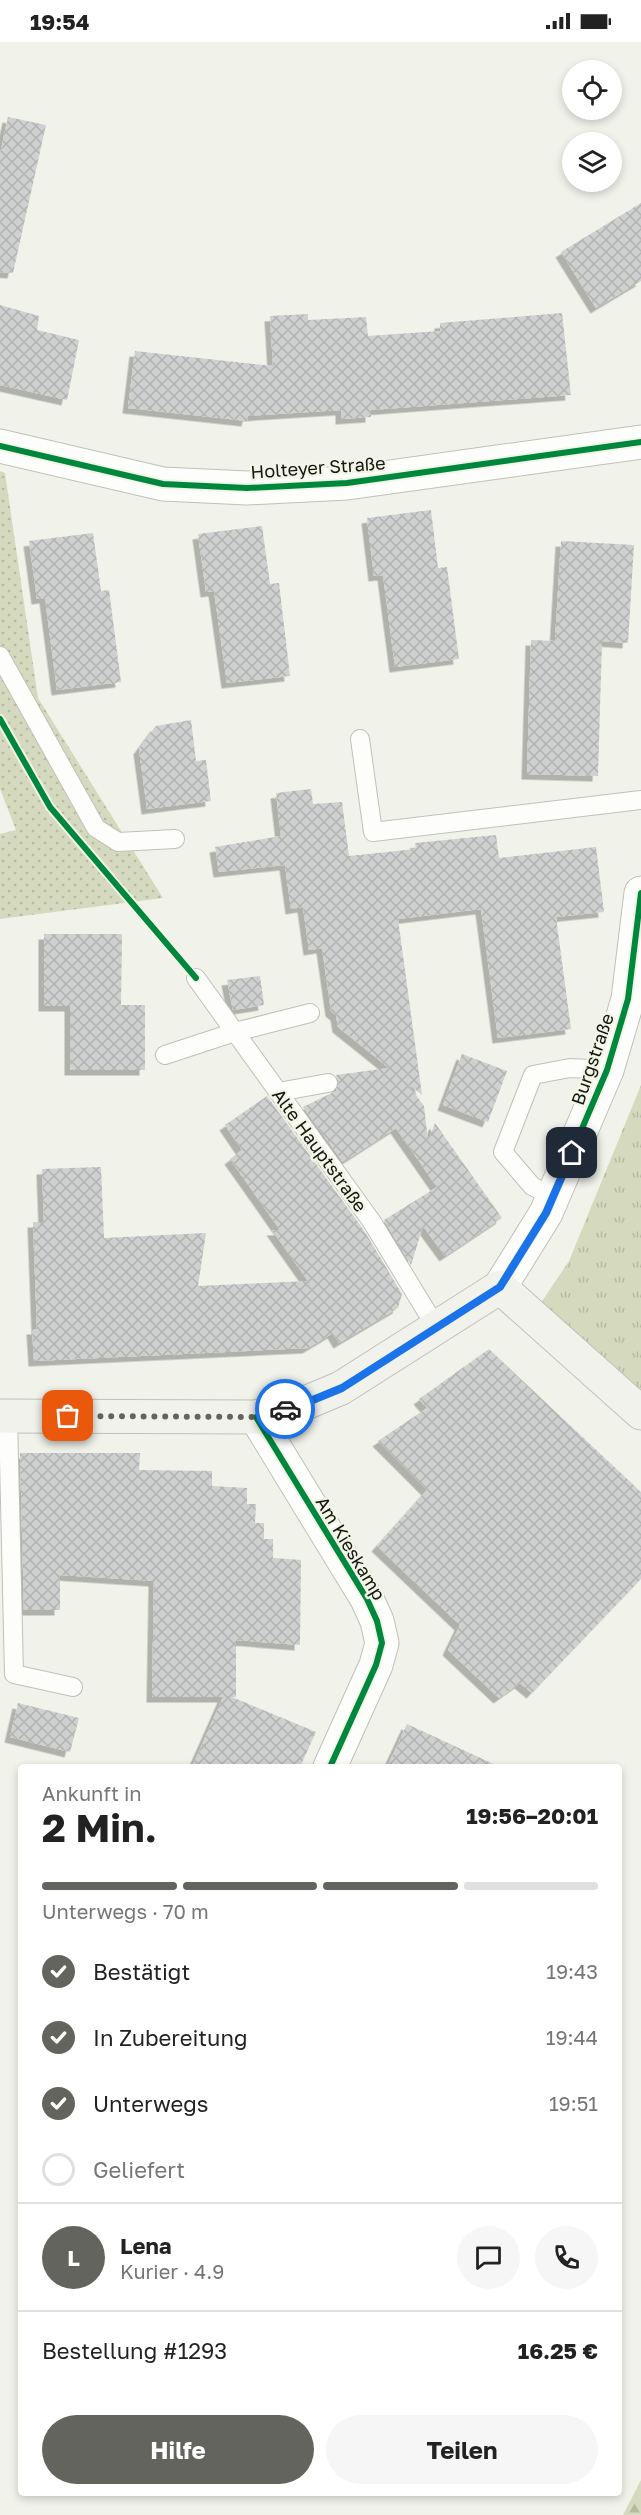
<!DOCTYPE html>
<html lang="de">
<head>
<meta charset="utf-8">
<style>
  :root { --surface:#fff; --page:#f6f6f6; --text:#222; --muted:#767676; --line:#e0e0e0; --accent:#63645e }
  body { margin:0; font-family:"Golos Text",sans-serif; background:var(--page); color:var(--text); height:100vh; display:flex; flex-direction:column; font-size:22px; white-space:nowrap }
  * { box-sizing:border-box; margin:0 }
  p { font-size:20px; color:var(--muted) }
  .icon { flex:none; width:33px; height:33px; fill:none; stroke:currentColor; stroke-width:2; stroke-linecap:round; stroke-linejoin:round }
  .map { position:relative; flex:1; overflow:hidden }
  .drawer { position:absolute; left:18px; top:1722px; width:604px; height:732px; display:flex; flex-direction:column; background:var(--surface); border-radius:6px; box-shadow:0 3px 9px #0003 }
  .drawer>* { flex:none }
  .buttons { position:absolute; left:562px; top:18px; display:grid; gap:12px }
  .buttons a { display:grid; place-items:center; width:60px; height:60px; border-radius:50%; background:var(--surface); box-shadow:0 3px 9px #0003; font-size:30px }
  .pin { position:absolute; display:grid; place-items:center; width:51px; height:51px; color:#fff; margin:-26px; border-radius:12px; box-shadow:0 3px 9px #0006 }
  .courier { position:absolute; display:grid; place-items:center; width:60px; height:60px; margin:-30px; border:4px solid #1a73e8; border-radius:50%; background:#fff; color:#222; box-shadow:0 2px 8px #0007 }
  .summary em { font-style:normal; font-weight:700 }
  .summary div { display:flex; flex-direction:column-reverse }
  .summary { display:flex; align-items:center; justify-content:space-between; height:102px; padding:0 24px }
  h1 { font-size:39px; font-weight:700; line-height:45px }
  .bar { display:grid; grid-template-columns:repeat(4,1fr); gap:9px 6px; align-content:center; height:72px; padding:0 24px }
  .bar i { height:8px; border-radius:4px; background:var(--line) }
  .bar .selected { background:var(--accent) }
  .bar p { grid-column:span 4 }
  .line { display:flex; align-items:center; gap:15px; padding:0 24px; border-top:2px solid var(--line) }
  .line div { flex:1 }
  .round { display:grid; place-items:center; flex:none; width:63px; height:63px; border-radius:32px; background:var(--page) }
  ol { padding:0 24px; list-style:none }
  li { display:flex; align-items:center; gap:18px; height:66px }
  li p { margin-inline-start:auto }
  li .icon { padding:6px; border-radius:50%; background:var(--accent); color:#fff; stroke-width:4 }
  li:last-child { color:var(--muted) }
  li i { width:33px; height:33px; border:3px solid var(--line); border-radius:50% }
  .button { display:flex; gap:12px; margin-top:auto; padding:12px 24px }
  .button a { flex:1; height:69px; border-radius:36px; background:var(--accent); color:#fff; font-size:24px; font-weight:700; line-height:69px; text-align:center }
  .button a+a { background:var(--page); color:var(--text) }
  .status { display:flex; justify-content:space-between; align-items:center; height:42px; padding:0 30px; background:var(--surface); direction:ltr }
  .status svg { height:16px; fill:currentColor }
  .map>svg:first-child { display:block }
  .grass { fill:url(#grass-dots) }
  .forest { fill:url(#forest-firs) }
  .park { fill:url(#park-tufts) }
  .building { fill:url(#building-cross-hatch); filter:url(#shadow) }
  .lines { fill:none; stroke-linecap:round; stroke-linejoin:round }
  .service-casing { stroke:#c0c0ba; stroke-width:20 }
  .minor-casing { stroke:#c0c0ba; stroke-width:35 }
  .secondary-casing { stroke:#c0c0ba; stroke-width:35 }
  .service { stroke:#fdfdfc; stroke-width:18 }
  .minor { stroke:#fdfdfc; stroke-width:33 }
  .secondary { stroke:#f1f2ec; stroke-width:33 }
  .cycleway-casing { stroke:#f3f6e6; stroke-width:10 }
  .cycleway { stroke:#00873e; stroke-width:6 }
  .done { stroke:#63645e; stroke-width:6; stroke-dasharray:0 10.8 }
  .route { stroke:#1a73e8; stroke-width:8 }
  .labels { text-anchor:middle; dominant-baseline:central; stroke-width:5; stroke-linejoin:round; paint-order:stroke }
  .street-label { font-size:18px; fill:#161712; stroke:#f3f6e6 }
</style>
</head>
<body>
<div class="status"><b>19:54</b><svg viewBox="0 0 49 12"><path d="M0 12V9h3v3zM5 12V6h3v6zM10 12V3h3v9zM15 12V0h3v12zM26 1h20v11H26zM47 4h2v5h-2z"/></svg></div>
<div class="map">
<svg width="641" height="2473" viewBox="0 0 641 2473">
  <defs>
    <pattern id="grass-dots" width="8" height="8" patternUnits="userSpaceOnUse" patternTransform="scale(1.5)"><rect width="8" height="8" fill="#d5dabe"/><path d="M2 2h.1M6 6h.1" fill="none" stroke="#b6baa2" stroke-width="1.8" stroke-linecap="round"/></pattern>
    <pattern id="forest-firs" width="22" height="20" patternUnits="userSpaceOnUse" patternTransform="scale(1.5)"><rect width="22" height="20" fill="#d5dabe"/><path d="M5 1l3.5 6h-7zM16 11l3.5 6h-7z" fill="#b6baa2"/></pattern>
    <pattern id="park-tufts" width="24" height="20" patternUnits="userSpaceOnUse" patternTransform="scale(1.5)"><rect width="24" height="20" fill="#d5dabe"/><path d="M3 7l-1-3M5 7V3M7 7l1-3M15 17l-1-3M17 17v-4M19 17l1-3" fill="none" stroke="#b6baa2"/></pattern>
    <pattern id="building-cross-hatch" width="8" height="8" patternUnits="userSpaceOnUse" patternTransform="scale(1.5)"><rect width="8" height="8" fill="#ced1cf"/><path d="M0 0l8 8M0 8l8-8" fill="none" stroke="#b0b3b1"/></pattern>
    <filter id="shadow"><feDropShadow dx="-5.5" dy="5.5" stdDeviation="0" flood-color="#0004"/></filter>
  </defs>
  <rect width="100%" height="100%" fill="#f1f2ea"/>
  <path class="grass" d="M 0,429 L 5,431 L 38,656 L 163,856 L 0,877 L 0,792 L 16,788 L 0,747 Z"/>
  <path class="forest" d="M 641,2438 L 641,2473 L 623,2473 Z"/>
  <path class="park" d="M 641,1043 L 641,1362 L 536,1268 L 569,1219 Z"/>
  <path class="building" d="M 8,75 L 46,83 L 13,231 L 0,230 L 0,112 Z
    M 641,161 L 641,239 L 596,266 L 561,210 Z
    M 0,263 L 39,274 L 37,288 L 79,298 L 67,358 L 0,343 Z
    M 562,271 L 571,353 L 371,368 L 371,375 L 341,377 L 341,368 L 248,374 L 247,379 L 128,366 L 135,309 L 273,324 L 270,274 L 308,272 L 308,278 L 366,275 L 368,294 L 440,289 L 440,281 Z
    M 431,468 L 438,526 L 447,525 L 459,617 L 395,625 L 383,533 L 374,534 L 367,476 Z
    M 262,484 L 270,542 L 279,541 L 290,634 L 227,641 L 214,549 L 206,550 L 198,492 Z
    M 93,491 L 101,549 L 109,548 L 121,640 L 57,648 L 45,556 L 37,557 L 29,499 Z
    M 561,499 L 634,503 L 628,601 L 602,599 L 598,734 L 527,732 L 531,598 L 555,599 Z
    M 191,678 L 196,719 L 206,718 L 211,759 L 147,767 L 139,707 L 156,684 Z
    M 311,747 L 313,762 L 342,760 L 349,814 L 416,807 L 415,801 L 496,793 L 499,816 L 596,805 L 604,870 L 556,875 L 571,987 L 498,996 L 481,867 L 398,877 L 422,1053 L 407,1041 L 424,1064 L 428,1099 L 435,1081 L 502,1176 L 445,1214 L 423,1184 L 411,1223 L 384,1178 L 437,1145 L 396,1086 L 343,1120 L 303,1065 L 336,1049 L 339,1040 L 336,1033 L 389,1026 L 338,985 L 336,973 L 331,969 L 322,906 L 309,908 L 303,865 L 291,867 L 285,823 L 219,830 L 215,805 L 281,794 L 276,751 Z
    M 44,892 L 122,892 L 121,963 L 145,963 L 145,1028 L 70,1028 L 70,964 L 44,964 Z
    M 260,934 L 264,963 L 233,968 L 227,938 Z
    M 462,1012 L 507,1029 L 488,1080 L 443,1063 Z
    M 267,1054 L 365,1190 L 402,1252 L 398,1266 L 339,1301 L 333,1291 L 308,1306 L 34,1319 L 32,1287 L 37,1287 L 33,1180 L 44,1180 L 42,1127 L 101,1125 L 104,1196 L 206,1191 L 198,1244 L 308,1239 L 272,1188 L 280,1188 L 230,1117 L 242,1108 L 225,1083 Z
    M 489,1307 L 641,1450 L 641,1537 L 532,1651 L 520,1641 L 499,1656 L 448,1608 L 460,1583 L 377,1504 L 427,1448 L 378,1399 L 427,1366 L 419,1357 Z
    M 20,1411 L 140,1411 L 139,1428 L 212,1429 L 212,1444 L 247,1446 L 247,1462 L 256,1462 L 255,1481 L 264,1481 L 264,1497 L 273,1497 L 273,1516 L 301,1518 L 300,1603 L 236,1598 L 236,1655 L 232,1655 L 316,1690 L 300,1725 L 192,1725 L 223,1655 L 152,1655 L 154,1539 L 60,1533 L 60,1568 L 24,1568 Z
    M 18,1661 L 79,1676 L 70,1710 L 10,1695 Z
    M 407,1682 L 500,1725 L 387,1725 Z"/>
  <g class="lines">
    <defs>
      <path id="service" d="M 0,614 L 96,786 L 118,800 L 175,797
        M 360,697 L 373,790 L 641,758
        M 196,936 L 372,1180 L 436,1285
        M 165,1013 L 235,990 L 310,971
        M 278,1050 L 328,1041
        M 553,1155 L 532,1144 L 503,1110 L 533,1033 L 570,1026 L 607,1028
        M 8,1374 L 14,1632 L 73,1645"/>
      <path id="minor" d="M 0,404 L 163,442 L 247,446 L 347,441 L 641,400
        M 500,1245 L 546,1171 L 607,1028 L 628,957 L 641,851
        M 256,1375 L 367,1557 L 377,1579 L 382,1601 L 376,1623 L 330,1725"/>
      <path id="secondary" d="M 0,1374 L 256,1375 L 303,1362 L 341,1346 L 500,1245 L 641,1371"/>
    </defs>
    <use href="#service" class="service-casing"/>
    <use href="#minor" class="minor-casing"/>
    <use href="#secondary" class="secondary-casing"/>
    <use href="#service" class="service"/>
    <use href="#minor" class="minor"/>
    <use href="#secondary" class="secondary"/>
    <defs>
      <path id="cycleway" d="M 0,404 L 163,442 L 247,446 L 347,441 L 641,400
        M 0,677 L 50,765 L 196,936
        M 500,1245 L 546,1171 L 607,1028 L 628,957 L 641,851
        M 256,1375 L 367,1557 L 377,1579 L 382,1601 L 376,1623 L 330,1725"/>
    </defs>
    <use href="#cycleway" class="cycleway-casing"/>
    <use href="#cycleway" class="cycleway"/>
  </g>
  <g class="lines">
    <path class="done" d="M 68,1374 L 256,1375 L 285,1367"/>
    <path class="route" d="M 285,1367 L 303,1362 L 342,1346 L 500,1245 L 546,1171 L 572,1111"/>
  </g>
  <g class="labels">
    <g class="street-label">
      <text transform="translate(318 425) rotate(-4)">Holteyer Straße</text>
      <text transform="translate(592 1017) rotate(-71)">Burgstraße</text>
      <text transform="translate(320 1108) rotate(54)">Alte Hauptstraße</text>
      <text transform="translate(351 1506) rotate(59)">Am Kieskamp</text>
    </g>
  </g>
</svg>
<div class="buttons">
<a><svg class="icon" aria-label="locate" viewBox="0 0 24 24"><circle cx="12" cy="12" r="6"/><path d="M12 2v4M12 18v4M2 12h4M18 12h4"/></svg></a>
<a><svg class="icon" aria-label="layers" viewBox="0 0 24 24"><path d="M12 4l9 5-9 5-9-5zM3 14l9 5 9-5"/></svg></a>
</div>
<div class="pin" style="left:68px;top:1374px;background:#ea580c"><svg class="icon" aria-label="bag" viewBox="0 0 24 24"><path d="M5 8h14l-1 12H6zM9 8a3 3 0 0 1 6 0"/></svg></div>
<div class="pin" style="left:572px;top:1111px;background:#1f2937"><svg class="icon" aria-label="home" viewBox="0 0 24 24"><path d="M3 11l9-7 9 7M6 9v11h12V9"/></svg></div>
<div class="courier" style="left:285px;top:1367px"><svg class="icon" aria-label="car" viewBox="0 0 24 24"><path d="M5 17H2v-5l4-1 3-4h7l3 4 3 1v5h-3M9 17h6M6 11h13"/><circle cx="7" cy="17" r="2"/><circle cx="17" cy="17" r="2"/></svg></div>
<section class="drawer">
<div class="summary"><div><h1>2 Min.</h1><p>Ankunft in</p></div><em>19:56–20:01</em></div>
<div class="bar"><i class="selected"></i><i class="selected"></i><i class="selected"></i><i></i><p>Unterwegs · 70 m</p></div>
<ol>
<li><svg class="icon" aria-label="check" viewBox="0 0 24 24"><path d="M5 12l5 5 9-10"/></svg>Bestätigt<p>19:43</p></li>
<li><svg class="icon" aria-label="check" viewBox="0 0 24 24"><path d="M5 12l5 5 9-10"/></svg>In Zubereitung<p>19:44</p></li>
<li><svg class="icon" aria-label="check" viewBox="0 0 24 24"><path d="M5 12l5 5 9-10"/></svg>Unterwegs<p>19:51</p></li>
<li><i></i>Geliefert</li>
</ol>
<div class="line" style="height:108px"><b class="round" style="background:var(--accent);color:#fff">L</b><div><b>Lena</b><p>Kurier · 4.9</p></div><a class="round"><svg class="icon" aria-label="chat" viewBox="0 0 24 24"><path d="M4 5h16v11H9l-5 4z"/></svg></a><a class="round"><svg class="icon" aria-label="phone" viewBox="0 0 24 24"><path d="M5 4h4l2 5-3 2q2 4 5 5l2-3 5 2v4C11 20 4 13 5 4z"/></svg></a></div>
<div class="line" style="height:78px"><div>Bestellung #1293</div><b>16.25 €</b></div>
<div class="button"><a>Hilfe</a><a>Teilen</a></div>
</section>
</div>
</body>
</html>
